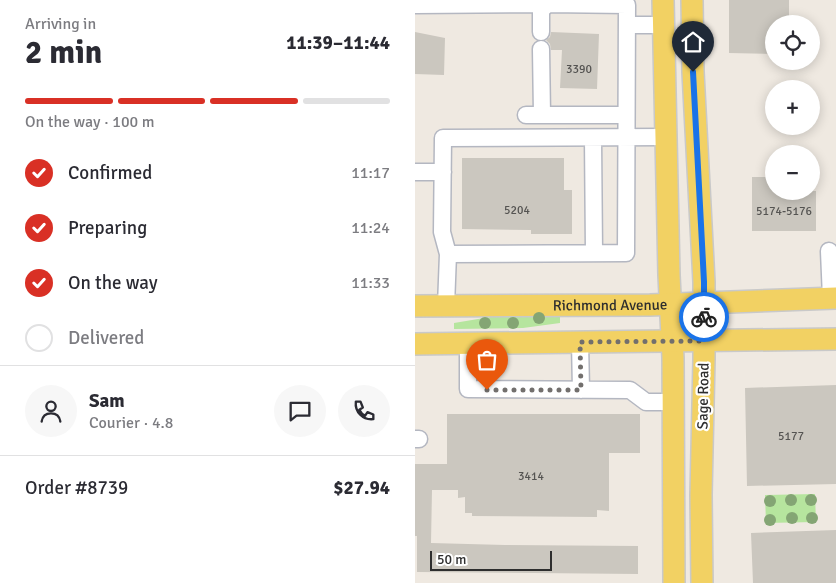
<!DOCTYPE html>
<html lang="en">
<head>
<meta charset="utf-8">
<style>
  :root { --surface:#fff; --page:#f7f7f7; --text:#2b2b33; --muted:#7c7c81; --line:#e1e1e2; --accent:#d93025 }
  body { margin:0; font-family:Signika,sans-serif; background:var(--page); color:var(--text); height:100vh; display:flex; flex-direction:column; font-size:19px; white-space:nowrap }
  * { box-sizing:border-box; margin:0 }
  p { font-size:16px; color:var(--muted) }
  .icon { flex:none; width:28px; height:28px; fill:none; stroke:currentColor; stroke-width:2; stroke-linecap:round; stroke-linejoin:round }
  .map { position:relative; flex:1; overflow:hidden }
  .details { display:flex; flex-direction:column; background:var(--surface); width:415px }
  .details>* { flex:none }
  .fabs { position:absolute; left:350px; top:15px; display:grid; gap:10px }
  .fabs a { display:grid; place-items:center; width:55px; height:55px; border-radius:50%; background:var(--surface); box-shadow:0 2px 12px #0003; font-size:25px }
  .scale { position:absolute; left:15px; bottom:12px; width:122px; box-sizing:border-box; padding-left:5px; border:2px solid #2e2e2e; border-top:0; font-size:14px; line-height:18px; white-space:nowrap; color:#2e2e2e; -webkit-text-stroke:4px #fff; paint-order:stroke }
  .pin { position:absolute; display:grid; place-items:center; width:42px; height:42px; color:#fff; margin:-51px -21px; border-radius:50% 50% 50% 0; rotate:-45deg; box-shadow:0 0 5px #0007 }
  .pin .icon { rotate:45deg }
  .courier { position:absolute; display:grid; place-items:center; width:50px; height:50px; margin:-25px; border:4px solid #1a73e8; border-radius:50%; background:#fff; color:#222; box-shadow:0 1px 6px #0007 }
  .head em { font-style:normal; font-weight:700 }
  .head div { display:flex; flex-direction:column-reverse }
  .head { display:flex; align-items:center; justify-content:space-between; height:85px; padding:0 25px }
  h1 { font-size:32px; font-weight:700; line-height:38px }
  .bar { display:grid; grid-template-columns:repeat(4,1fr); gap:8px 5px; align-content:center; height:60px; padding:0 25px }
  .bar i { height:6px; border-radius:4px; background:var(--line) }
  .bar .selected { background:var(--accent) }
  .bar p { grid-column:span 4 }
  .line { display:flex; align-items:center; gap:12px; padding:0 25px; border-top:1px solid var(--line) }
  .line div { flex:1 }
  .round { display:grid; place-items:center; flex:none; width:52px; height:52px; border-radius:26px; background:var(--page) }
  ol { padding:0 25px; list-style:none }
  li { display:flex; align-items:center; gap:15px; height:55px }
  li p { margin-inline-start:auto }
  li .icon { padding:5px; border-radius:50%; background:var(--accent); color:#fff; stroke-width:4 }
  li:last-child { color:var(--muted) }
  li i { width:28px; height:28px; border:2px solid var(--line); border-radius:50% }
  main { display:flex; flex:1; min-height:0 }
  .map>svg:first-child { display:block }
  .green { fill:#b6e59e }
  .building { fill:#cbc7bf }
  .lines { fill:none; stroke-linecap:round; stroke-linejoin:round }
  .minor-casing { stroke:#b4b7c1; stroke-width:19 }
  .major-casing { stroke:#c9c9c9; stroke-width:24 }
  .minor { stroke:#fff; stroke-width:16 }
  .major { stroke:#f2d163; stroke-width:21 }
  .tree { fill:#84a574 }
  .done { stroke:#726f6d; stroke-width:5; stroke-dasharray:0 9 }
  .route { stroke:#1a73e8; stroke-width:6 }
  .labels { text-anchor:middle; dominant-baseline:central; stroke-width:4.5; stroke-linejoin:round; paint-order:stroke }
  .number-label { font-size:12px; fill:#555452 }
  .street-label { font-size:15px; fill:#2e2e2e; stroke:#fff }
</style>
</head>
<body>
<main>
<section class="details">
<div class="head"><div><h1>2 min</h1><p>Arriving in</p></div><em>11:39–11:44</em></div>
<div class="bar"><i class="selected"></i><i class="selected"></i><i class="selected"></i><i></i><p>On the way · 100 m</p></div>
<ol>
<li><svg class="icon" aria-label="check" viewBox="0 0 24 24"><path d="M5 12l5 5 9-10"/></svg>Confirmed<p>11:17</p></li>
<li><svg class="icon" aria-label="check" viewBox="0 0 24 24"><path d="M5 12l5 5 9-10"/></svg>Preparing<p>11:24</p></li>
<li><svg class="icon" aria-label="check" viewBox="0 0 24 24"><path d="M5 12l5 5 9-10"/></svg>On the way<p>11:33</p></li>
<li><i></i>Delivered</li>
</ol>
<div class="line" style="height:90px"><a class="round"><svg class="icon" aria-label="person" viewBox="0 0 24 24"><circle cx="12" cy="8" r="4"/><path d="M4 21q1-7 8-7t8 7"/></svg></a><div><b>Sam</b><p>Courier · 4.8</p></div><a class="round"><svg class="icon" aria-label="chat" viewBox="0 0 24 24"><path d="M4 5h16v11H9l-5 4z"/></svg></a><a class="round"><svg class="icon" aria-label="phone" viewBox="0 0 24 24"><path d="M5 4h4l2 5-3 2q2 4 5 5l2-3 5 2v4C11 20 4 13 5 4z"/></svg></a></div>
<div class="line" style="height:65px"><div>Order #8739</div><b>$27.94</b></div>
</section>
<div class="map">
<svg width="421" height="583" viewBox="0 0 421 583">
  <rect width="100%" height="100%" fill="#efe9e1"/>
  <path class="green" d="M 145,314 L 145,323 L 108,328 L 39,329 L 39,323 L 81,316 Z
    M 400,494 L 401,522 L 351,523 L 350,495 Z"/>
  <path class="building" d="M 314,0 L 374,0 L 374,24 L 359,24 L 359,54 L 314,53 Z
    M 0,32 L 30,38 L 29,75 L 0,74 Z
    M 136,32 L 184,34 L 182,89 L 145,88 L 147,50 L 136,50 L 135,44 L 131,40 L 135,37 Z
    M 47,158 L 149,158 L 149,190 L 157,190 L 157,234 L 116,234 L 116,230 L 47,229 Z
    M 337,177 L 359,177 L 359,191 L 401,191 L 401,231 L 337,231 Z
    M 421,385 L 421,484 L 332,486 L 330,388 Z
    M 32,414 L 225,414 L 225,453 L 194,453 L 194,511 L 182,510 L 182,517 L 57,516 L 57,513 L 50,513 L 50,497 L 43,498 L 43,490 L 17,490 L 16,543 L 90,545 L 223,546 L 223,574 L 2,572 L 2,536 L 0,536 L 0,464 L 32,464 Z
    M 421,530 L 421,583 L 338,583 L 336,533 Z"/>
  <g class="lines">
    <defs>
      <path id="minor" d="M 0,5 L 133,4
        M 212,25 L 248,25
        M 126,49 L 127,115
        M 111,115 L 211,115
        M 178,138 L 179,253
        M 0,172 L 28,172
        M 414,251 L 416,298
        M 33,254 L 211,253 L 212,5 L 133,4 L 126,10 L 126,32
        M 31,306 L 33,254 L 27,232 L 28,138 L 251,137
        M 165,342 L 166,390
        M 53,344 L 53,389 L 215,390 L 231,402 L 258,402
        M 0,439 L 4,439"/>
      <g id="major">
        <path d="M 248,0 L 254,275 L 258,358 L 259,583"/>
        <path d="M 277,0 L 278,72 L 289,282 L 289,359 L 286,495 L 287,583"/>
        <path id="s1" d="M 0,306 L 235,305 L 421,298"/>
        <path d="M 0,344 L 421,339"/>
      </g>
    </defs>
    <use href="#minor" class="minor-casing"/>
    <use href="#major" class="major-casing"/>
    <use href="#minor" class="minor"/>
    <use href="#major" class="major"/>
  </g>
  <g class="tree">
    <circle cx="124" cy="318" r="6"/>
    <circle cx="70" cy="323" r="6"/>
    <circle cx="98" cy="323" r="6"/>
    <circle cx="376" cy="500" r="6"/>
    <circle cx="396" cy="500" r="6"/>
    <circle cx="355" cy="501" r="6"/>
    <circle cx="377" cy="518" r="6"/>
    <circle cx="397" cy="518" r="6"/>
    <circle cx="355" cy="520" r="6"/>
  </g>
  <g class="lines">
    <path class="done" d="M 72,390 L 166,390 L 165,342 L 289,341 L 289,317"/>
    <path class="route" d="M 278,72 L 289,282 L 289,317"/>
  </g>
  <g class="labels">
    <g class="number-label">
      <text x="164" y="69">3390</text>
      <text x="102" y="210">5204</text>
      <text x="369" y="211">5174-5176</text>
      <text x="376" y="436">5177</text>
      <text x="116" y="476">3414</text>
    </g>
    <g class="street-label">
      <text stroke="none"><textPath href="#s1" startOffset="195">Richmond Avenue</textPath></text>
      <text transform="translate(288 396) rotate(-89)">Sage Road</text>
    </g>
  </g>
</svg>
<div class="fabs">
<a><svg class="icon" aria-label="locate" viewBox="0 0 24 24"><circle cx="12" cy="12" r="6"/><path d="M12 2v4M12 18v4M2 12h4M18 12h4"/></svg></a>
<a>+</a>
<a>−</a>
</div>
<div class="scale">50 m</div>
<div class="pin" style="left:72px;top:390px;background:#ea580c"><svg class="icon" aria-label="bag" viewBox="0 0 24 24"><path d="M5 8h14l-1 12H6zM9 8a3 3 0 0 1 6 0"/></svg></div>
<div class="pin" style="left:278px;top:72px;background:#1f2937"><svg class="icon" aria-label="home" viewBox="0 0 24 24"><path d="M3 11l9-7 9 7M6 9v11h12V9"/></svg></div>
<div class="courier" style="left:289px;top:317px"><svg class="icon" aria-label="bike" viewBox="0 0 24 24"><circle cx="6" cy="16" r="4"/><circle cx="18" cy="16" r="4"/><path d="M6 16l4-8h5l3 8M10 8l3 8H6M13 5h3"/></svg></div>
</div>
</main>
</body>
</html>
